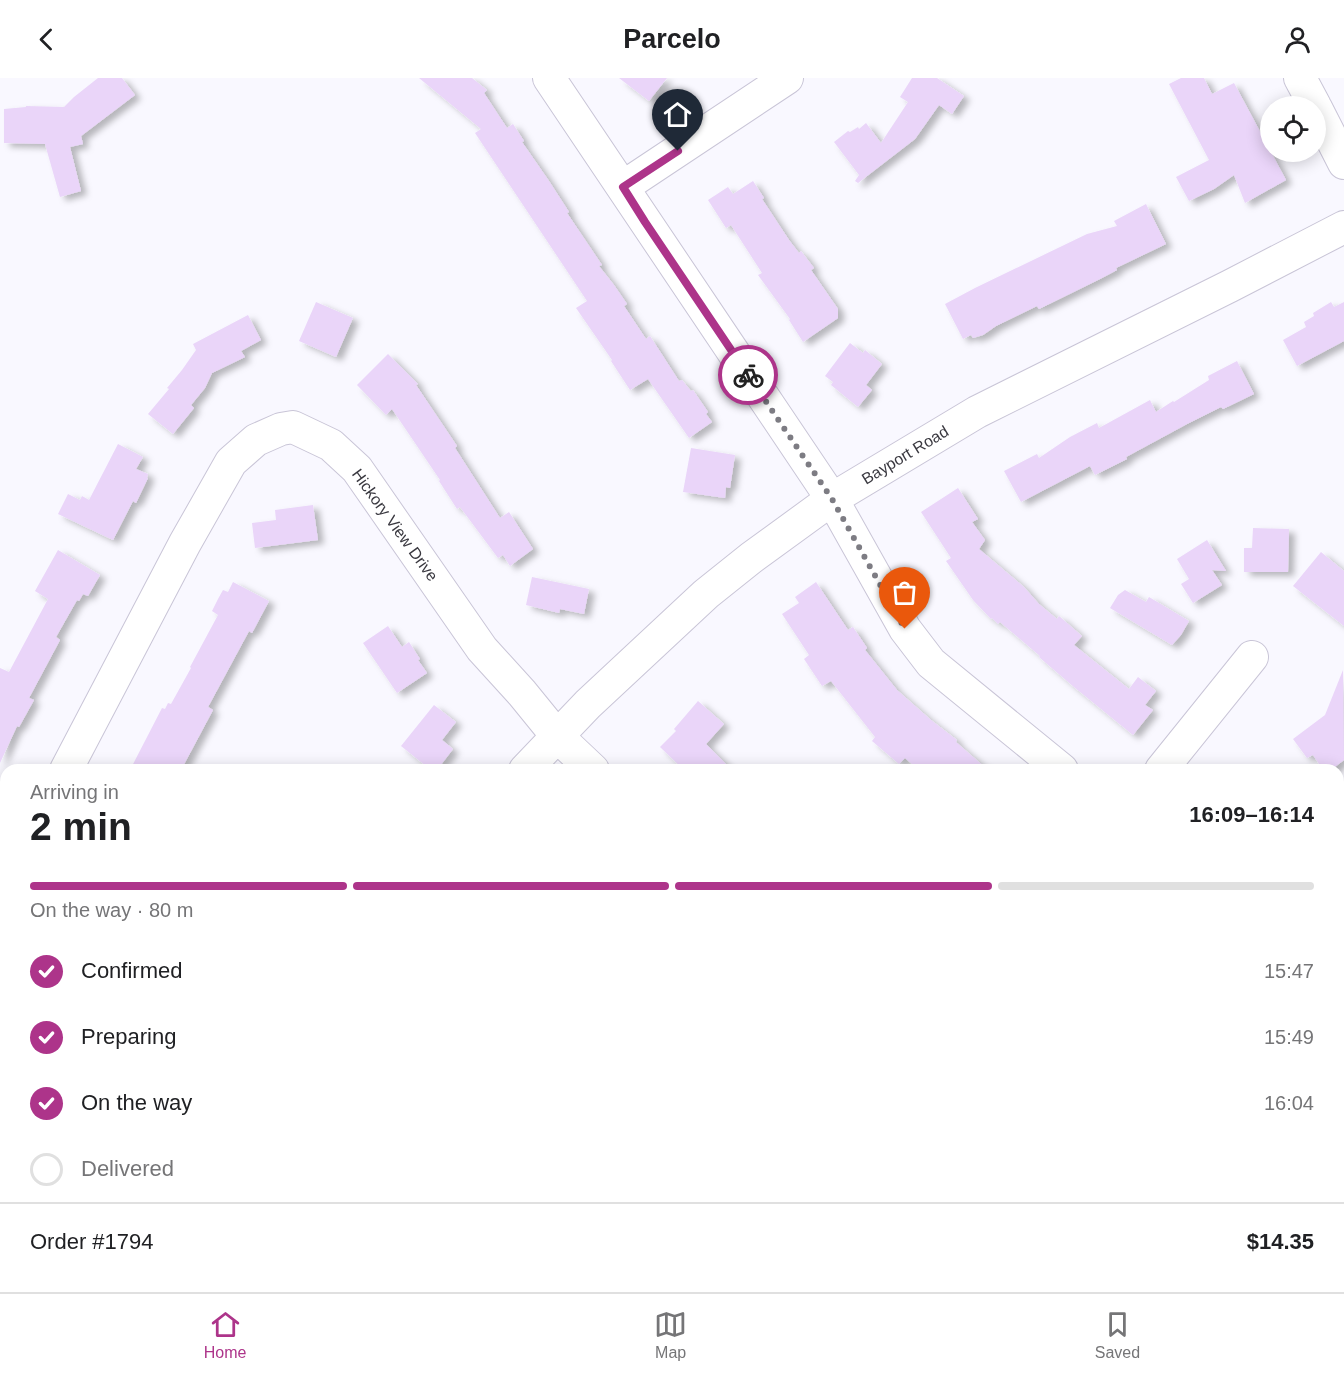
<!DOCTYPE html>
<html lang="en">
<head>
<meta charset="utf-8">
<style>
  :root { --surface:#fff; --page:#f2f2f2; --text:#202124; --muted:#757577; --line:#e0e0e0; --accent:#ad348a }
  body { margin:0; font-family:Arial,sans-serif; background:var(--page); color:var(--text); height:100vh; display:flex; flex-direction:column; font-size:22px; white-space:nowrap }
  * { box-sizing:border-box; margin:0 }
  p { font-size:20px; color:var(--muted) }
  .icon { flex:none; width:33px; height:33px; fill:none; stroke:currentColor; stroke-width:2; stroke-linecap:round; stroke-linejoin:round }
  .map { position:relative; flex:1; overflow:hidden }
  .side { position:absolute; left:0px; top:686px; width:1344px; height:530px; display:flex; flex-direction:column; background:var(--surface); border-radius:18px 18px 0 0; box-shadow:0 3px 15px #0003 }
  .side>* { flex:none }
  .buttons { position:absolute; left:1260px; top:18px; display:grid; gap:12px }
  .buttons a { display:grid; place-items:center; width:66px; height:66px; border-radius:50%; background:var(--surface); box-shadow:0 3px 15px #0003; font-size:30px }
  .pin { position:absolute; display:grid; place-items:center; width:51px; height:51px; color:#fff; margin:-62px -26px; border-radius:50% 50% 50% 0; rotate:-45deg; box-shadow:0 0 6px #0007 }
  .pin .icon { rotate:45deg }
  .courier { position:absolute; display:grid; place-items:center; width:60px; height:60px; margin:-30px; border:4px solid #ad348a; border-radius:50%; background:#fff; color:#222; box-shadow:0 2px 8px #0007 }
  .summary em { font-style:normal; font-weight:700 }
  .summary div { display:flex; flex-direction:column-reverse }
  .summary { display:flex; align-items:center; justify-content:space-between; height:102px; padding:0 30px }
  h1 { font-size:39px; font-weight:700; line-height:45px }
  .bar { display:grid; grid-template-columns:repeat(4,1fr); gap:9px 6px; align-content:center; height:72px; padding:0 30px }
  .bar i { height:8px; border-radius:4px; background:var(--line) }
  .bar .on { background:var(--accent) }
  .bar p { grid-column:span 4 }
  .line { display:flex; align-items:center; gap:15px; padding:0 30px; border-top:2px solid var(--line) }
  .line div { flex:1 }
  ol { padding:0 30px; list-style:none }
  li { display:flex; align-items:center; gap:18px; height:66px }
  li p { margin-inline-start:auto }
  li .icon { padding:6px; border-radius:50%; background:var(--accent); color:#fff; stroke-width:4 }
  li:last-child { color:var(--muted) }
  li i { width:33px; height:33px; border:3px solid var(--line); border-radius:50% }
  header { display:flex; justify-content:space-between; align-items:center; height:78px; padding:0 30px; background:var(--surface); font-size:27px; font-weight:700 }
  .dock { display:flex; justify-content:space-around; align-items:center; height:84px; border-top:2px solid var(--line); background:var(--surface); font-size:16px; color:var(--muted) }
  .dock a { display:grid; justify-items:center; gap:3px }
  .dock .on { color:var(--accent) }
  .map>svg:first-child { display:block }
  .building { fill:#ead5f9; filter:url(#shadow) }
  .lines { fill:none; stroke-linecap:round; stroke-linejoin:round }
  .minor-casing { stroke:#c9c5d7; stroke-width:34 }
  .minor { stroke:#fff; stroke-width:32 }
  .done { stroke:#7d7c83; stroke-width:6; stroke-dasharray:0 10.8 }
  .route { stroke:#ad348a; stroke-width:8 }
  .labels { text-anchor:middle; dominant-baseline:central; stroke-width:6; stroke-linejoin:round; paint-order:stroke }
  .street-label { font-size:16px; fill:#3a3940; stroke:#fff }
</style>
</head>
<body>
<header><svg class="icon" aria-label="back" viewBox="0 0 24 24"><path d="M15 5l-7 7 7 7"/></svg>Parcelo<svg class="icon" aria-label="person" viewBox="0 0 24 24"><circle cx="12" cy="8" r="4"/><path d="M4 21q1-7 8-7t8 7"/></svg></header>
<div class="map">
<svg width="1344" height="1214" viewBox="0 0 1344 1214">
  <defs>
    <filter id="shadow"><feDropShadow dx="6" dy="4" stdDeviation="3" flood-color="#0004"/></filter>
  </defs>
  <rect width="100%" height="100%" fill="#f9f8ff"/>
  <path class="building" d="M 98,0 L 122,0 L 135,17 L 81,58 L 83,66 L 70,69 L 81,113 L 60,119 L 45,66 L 4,65 L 4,31 L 26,29 L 26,28 L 64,29 L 74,19 Z
    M 419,0 L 472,0 L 487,12 L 484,15 L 507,50 L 513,46 L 524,63 L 522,64 L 549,103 L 569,134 L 567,135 L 602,187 L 599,188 L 614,207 L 627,226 L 624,228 L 646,261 L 650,258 L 679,303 L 682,302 L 691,313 L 693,312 L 708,334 L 706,336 L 712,344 L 689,360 L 648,301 L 630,312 L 611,283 L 612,282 L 576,230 L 587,223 L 475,55 L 481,51 Z
    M 619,0 L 667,0 L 649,23 Z
    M 912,0 L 937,0 L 964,18 L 952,36 L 939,27 L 915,61 L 858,105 L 855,103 L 859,97 L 834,64 L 848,53 L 850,54 L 858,49 L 859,51 L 866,45 L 881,65 L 908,24 L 900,19 Z
    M 1181,0 L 1204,0 L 1212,16 L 1234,5 L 1286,102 L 1245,125 L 1234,97 L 1214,111 L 1189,123 L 1176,99 L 1209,82 L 1169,6 Z
    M 753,103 L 764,120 L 762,121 L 789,162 L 799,175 L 801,173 L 814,190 L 811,192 L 838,231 L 838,240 L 803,264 L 789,242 L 790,241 L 758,197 L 762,195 L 731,147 L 726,150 L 708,122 L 728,109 L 733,116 Z
    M 1146,126 L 1166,166 L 1116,190 L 1117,192 L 1100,201 L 1039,231 L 1037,228 L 996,248 L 983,257 L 973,260 L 971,257 L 963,261 L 945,226 L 975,210 L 1087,156 L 1117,148 L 1114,143 Z
    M 316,224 L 353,240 L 336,279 L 299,263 Z
    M 1331,224 L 1334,229 L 1344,224 L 1344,263 L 1297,288 L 1283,262 L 1306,249 L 1304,244 L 1314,238 L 1313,235 Z
    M 248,237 L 261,262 L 241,273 L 245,279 L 212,295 L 205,310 L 191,327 L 194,330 L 173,356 L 148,336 L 169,311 L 167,310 L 182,292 L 196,272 L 193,266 Z
    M 850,265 L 863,275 L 865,272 L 882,286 L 866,307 L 872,312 L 858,329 L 831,307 L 833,304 L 825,298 Z
    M 388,276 L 418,306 L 416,307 L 457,368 L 455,370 L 500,440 L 509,434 L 533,471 L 510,488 L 503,477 L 498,480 L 460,429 L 457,431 L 439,403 L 440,402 L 392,331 L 386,337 L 357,307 Z
    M 1237,283 L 1254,316 L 1223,331 L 1221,329 L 1187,346 L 1126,379 L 1127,381 L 1095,397 L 1090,388 L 1021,424 L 1004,393 L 1037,376 L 1039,380 L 1070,359 L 1097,345 L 1099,350 L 1150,322 L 1156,334 L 1173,323 L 1174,324 L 1209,302 L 1208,298 Z
    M 118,366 L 143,379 L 136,391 L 148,396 L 147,400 L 148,400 L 136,425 L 133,423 L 113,462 L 58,436 L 68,416 L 80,422 L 82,418 L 89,422 Z
    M 691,370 L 735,377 L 730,410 L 726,409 L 725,420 L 683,414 Z
    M 958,410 L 978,441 L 972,444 L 985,462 L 979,471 L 1024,509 L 1039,526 L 1057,541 L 1059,538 L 1082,558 L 1074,567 L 1129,611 L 1138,599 L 1156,613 L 1145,627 L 1153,632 L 1133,657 L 1074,609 L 1039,579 L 1040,578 L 1000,544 L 998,546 L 992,540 L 991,541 L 973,522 L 946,483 L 951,480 L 921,434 Z
    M 313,427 L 318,462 L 255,470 L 252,445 L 276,442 L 275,432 Z
    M 1253,450 L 1289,451 L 1288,494 L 1244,494 L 1244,470 L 1252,470 Z
    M 1207,462 L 1226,493 L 1212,492 L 1222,507 L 1193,525 L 1181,506 L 1189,501 L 1177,481 Z
    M 58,472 L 100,497 L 88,518 L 83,516 L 79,523 L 77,522 L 56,559 L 60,562 L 29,620 L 34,622 L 19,649 L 17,648 L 0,685 L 0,590 L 9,594 L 48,521 L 35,513 Z
    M 1321,474 L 1344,493 L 1344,548 L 1293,508 Z
    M 532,499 L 589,511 L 584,536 L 560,531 L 559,535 L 526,527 Z
    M 233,504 L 269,523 L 252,555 L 249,553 L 208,629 L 213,632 L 181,692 L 130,692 L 162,630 L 165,631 L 168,625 L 171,626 L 191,590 L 190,589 L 218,537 L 212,533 L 218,521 L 223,512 L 228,514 Z
    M 816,504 L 848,552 L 853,549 L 867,570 L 865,572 L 897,612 L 931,642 L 957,662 L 956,664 L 988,692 L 919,692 L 905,680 L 899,686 L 872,663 L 875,659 L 831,603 L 822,608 L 804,581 L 809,577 L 782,536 L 799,525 L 795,519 Z
    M 1125,512 L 1146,524 L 1149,519 L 1189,543 L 1181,557 L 1172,567 L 1110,530 L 1118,517 Z
    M 388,548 L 402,569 L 409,564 L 420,581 L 418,582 L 427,595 L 397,615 L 363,565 Z
    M 1343,592 L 1344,682 L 1331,692 L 1323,692 L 1313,677 L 1307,680 L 1293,661 L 1325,637 Z
    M 698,623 L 724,646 L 706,666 L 732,692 L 684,692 L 660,669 L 676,653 L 674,651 Z
    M 434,627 L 456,644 L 442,662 L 453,671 L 437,692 L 431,692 L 401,668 Z"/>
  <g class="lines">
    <defs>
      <path id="minor" d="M 549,0 L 832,421 L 905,551 L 931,585 L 1062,692
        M 1300,0 L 1315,28
        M 1316,30 L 1344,85
        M 623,109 L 787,0
        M 66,692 L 185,465 L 231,384 L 256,362 L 281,351 L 293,349 L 331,367 L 357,391 L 482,571 L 522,615 L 557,658 L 593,692
        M 525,692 L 588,626 L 706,516 L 751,480 L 832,421 L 977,334 L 1230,208 L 1344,149
        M 1161,692 L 1252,579
        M 0,818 L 6,807
        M 1338,899 L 1344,896
        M 199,1214 L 201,1209
        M 1302,1214 L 1303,1209"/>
    </defs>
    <use href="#minor" class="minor-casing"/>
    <use href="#minor" class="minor"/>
  </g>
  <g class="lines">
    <path class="done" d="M 748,297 L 832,421 L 905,551"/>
    <path class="route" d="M 678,73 L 623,109 L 645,144 L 748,297"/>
  </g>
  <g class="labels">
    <g class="street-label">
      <text transform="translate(905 377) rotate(-31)">Bayport Road</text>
      <text transform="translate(395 447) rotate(54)">Hickory View Drive</text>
    </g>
  </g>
</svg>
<div class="buttons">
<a><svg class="icon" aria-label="locate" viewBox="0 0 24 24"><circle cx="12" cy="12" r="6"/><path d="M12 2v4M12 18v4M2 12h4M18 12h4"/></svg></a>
</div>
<div class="pin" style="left:905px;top:551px;background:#ea580c"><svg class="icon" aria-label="bag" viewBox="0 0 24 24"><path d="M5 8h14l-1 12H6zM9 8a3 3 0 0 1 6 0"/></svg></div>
<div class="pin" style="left:678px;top:73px;background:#1f2937"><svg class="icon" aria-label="home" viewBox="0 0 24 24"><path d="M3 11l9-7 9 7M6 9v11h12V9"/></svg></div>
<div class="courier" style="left:748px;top:297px"><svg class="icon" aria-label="bike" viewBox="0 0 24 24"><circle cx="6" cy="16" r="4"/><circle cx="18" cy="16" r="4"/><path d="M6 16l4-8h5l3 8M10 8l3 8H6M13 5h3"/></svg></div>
<section class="side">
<div class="summary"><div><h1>2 min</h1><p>Arriving in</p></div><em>16:09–16:14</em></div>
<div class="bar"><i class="on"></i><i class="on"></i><i class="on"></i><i></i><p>On the way · 80 m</p></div>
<ol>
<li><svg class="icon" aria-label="check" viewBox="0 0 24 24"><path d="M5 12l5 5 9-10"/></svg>Confirmed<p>15:47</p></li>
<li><svg class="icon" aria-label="check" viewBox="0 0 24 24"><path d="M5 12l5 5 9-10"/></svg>Preparing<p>15:49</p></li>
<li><svg class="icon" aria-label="check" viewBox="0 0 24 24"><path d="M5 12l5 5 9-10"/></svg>On the way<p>16:04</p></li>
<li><i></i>Delivered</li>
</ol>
<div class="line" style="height:78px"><div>Order #1794</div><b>$14.35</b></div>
</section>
</div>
<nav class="dock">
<a class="on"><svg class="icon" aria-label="home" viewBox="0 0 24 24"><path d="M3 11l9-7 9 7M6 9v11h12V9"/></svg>Home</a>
<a><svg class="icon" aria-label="map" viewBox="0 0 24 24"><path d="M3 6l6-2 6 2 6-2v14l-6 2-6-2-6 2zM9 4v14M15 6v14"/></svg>Map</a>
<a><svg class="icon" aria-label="saved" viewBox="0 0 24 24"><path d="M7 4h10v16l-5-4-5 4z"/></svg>Saved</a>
</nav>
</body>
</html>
